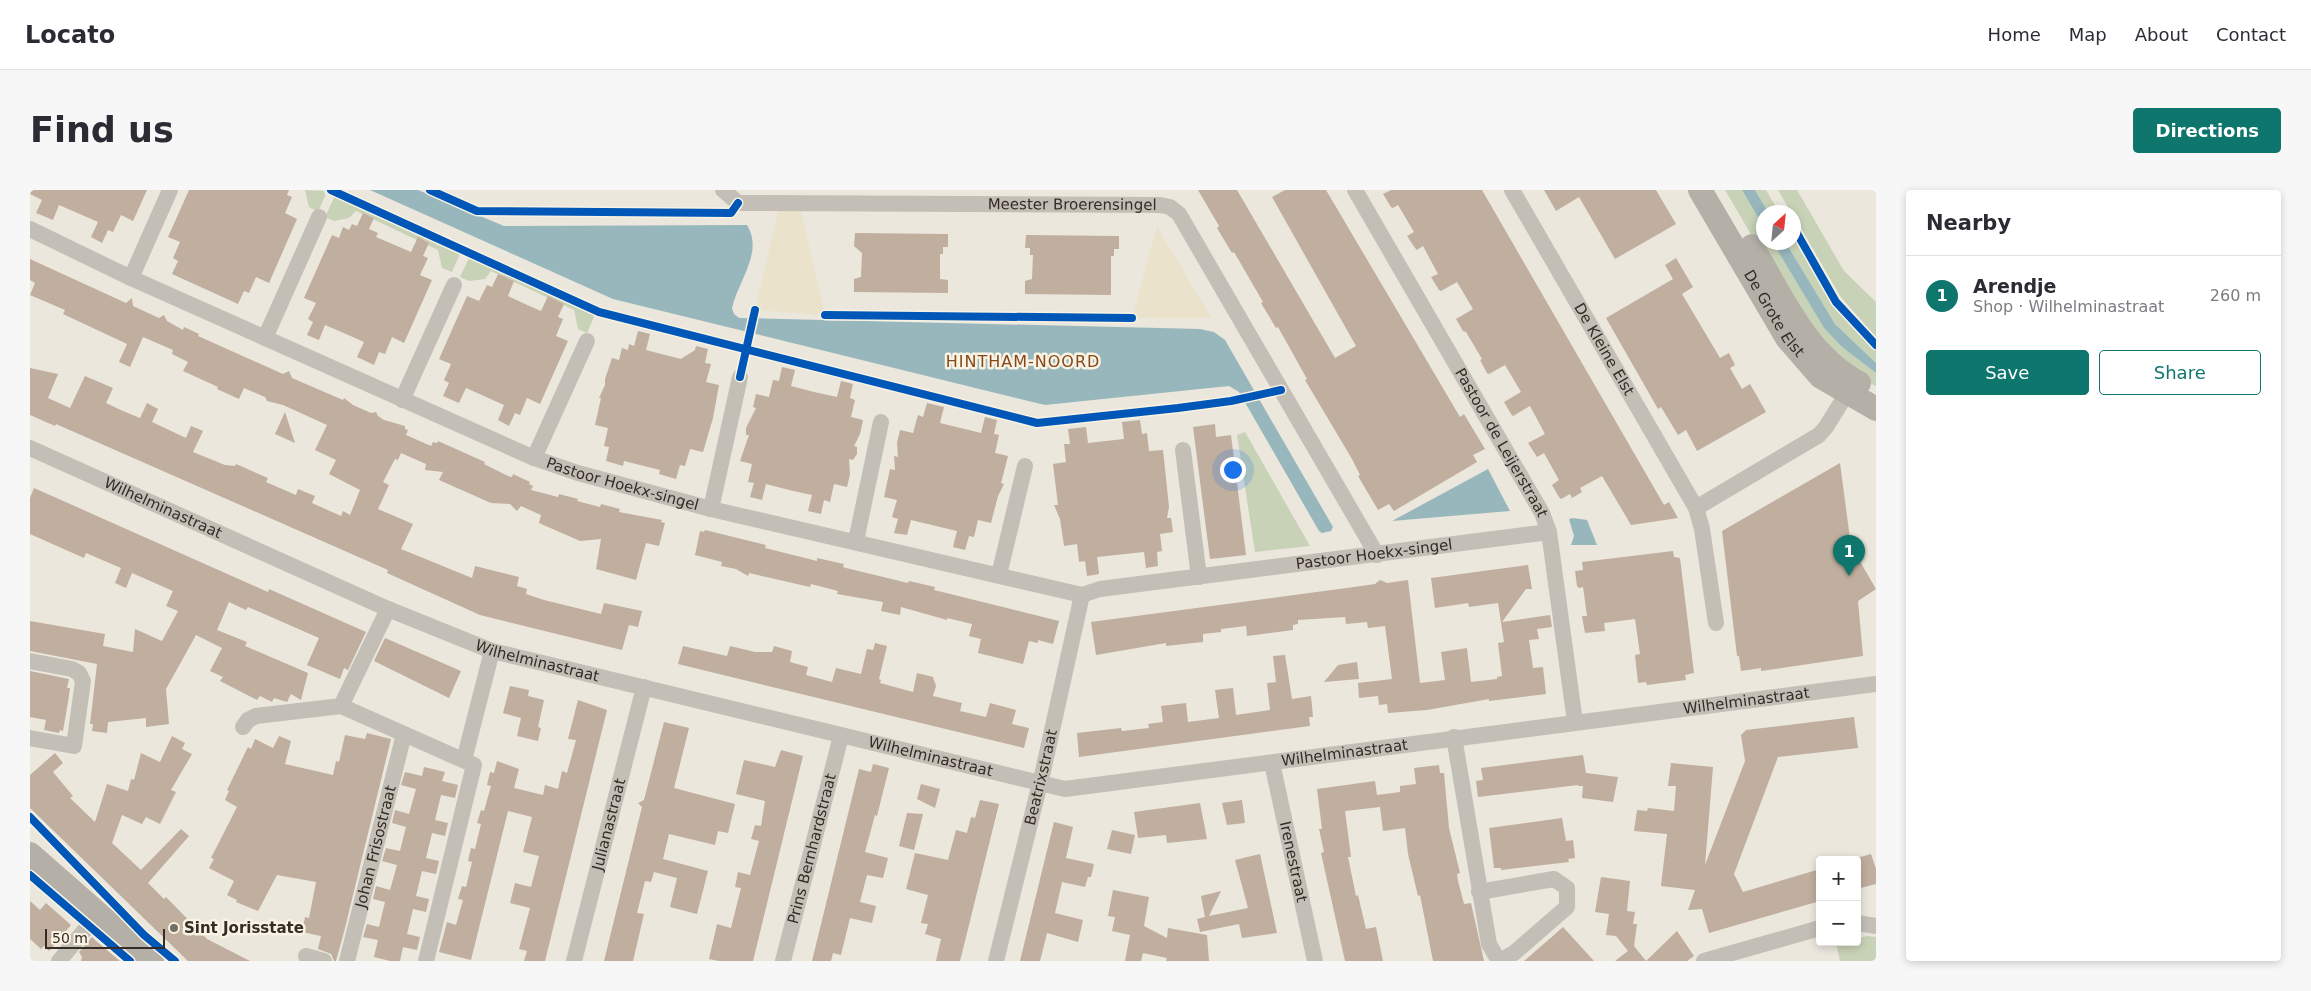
<!DOCTYPE html>
<html lang="en">
<head>
<meta charset="utf-8">
<style>
  :root { --surface:#fff; --page:#f7f7f7; --text:#2b2b33; --muted:#7c7c81; --line:#e1e1e2; --accent:#0f766e }
  body { margin:0; font-family:"DejaVu Sans",sans-serif; background:var(--page); color:var(--text) }
  .controls { position:absolute; right:15px; bottom:15px; display:grid; overflow:hidden; border-radius:5px; box-shadow:0 2px 8px #0003 }
  .controls button { width:45px; height:45px; display:grid; place-items:center; padding:0; border:0; border-bottom:1px solid var(--line); background:var(--surface); color:var(--text); font:25px sans-serif }
  .compass { position:absolute; left:1726px; top:15px; width:45px; height:45px; border-radius:50%; background:var(--surface); box-shadow:0 2px 8px #0003; rotate:27deg }
  .scale { position:absolute; left:15px; bottom:12px; width:120px; box-sizing:border-box; padding-left:5px; border:2px solid #342c25; border-top:0; font-size:14px; line-height:18px; white-space:nowrap; color:#342c25; -webkit-text-stroke:4px #f9f3e3; paint-order:stroke }
  .you { position:absolute; left:1202px; top:279px; width:18px; height:18px; margin:-12px; border:4px solid #fff; border-radius:50%; background:#1a73e8; box-shadow:0 0 0 8px #1a73e833 }
  .badge { display:grid; place-items:center; width:32px; height:32px; border-radius:50%; background:var(--accent); color:#fff; font-size:16px; font-weight:700 }
  .pin { position:absolute; translate:-50% -41px; filter:drop-shadow(0 1px 2px #0008) }
  .pin::after { content:''; position:absolute; top:26px; width:18px; height:15px; background:inherit; clip-path:polygon(0 0,100% 0,50% 100%) }
  .list { margin:0; padding:0; list-style:none }
  h2 { display:flex; justify-content:space-between; align-items:center; height:65px; margin:0; padding:0 20px; font-size:21px }
  h2 small { font-size:16px; font-weight:400; color:var(--muted) }
  .list li { display:grid; grid-template-columns:32px 1fr auto; gap:15px; align-items:center; box-sizing:border-box; height:80px; padding:0 20px; border-top:1px solid var(--line) }
  .list b { display:block; font-size:19px; white-space:nowrap }
  .list p { margin:0; font-size:16px; white-space:nowrap; color:var(--muted) }
  .list em { font-size:16px; font-style:normal; color:var(--muted) }
  .actions { display:flex; gap:10px; padding:15px 20px }
  .actions a { flex:1; padding:11px 0; border:1px solid var(--accent); border-radius:5px; text-align:center; font-size:18px; color:var(--accent) }
  .actions .main { background:var(--accent); color:#fff }
  .map { position:relative; flex:none; width:1846px; height:771px; overflow:hidden; border-radius:5px }
  header { display:flex; align-items:center; gap:30px; box-sizing:border-box; height:70px; padding:0 25px; background:var(--surface); border-bottom:1px solid var(--line) }
  header strong { font-size:24px }
  nav { display:flex; gap:28px; margin-inline-start:auto; font-size:18px }
  .intro { display:flex; align-items:center; justify-content:space-between; box-sizing:border-box; height:120px; padding:0 30px }
  h1 { margin:0; font-size:35px }
  .button { padding:12px 22px; border-radius:5px; background:var(--accent); color:#fff; font-size:18px; font-weight:700 }
  main { display:flex; gap:30px; padding:0 30px }
  aside { flex:1; background:var(--surface); border-radius:5px; box-shadow:0 2px 8px #0003 }
  .map>svg:first-child { display:block }
  .green { fill:#c8d2b6 }
  .plaza { fill:#eae2cb }
  .water { fill:#98b7bd }
  .building { fill:#c0ae9e }
  .lines { fill:none; stroke-linecap:round; stroke-linejoin:round }
  .street { stroke:#c4bfb6; stroke-width:16 }
  .secondary { stroke:#b4afa7; stroke-width:24 }
  .cycleway-casing { stroke:#f9f3e3; stroke-width:11 }
  .cycleway { stroke:#0057b8; stroke-width:8 }
  .poi-dot { fill:#746d65; stroke:#f9f3e3; stroke-width:2 }
  .labels { text-anchor:middle; dominant-baseline:central; stroke-width:5; stroke-linejoin:round; paint-order:stroke }
  .street-label { font-size:15px; fill:#342c25; stroke:#f9f3e3 }
  .poi-label { font-size:15px; font-weight:bold; fill:#342c25; stroke:#f9f3e3; text-anchor:start }
  .neighbourhood-label { font-size:16px; letter-spacing:1px; fill:#85471c; stroke:#f9f3e3 }
</style>
</head>
<body>
<header>
<strong>Locato</strong>
<nav><a>Home</a><a>Map</a><a>About</a><a>Contact</a></nav>
</header>
<div class="intro"><h1>Find us</h1><a class="button">Directions</a></div>
<main>
<div class="map">
<svg width="1846" height="771" viewBox="0 0 1846 771">
  <rect width="100%" height="100%" fill="#ebe7dd"/>
  <g class="green">
    <path d="M275 0 294 1 295 6 288 22 279 17Z"/>
    <path d="M1695 0H1712L1733 36 1734 52 1743 53 1794 138 1812 157 1846 183V196L1826 187 1774 135Z"/>
    <path d="M1725 0H1736L1749 22H1738Z"/>
    <path d="M1748 0H1767L1814 81 1846 112V147L1810 106 1764 26V22H1761Z"/>
    <path d="M308 7 428 61 429 66 422 82 412 78 408 60 326 21 319 28 304 31 295 27 304 8Z"/>
    <path d="M1764 47 1802 112 1846 160V173L1805 134 1756 53 1764 52Z"/>
    <path d="M443 67 563 122 564 127 557 143 548 139 544 120 461 81 455 89 439 91 430 87 439 68Z"/>
    <path d="M1215 242 1280 356 1225 362 1207 245Z"/>
    <path d="M1838 746 1846 747V771H1810L1806 753 1827 752V748Z"/>
  </g>
  <g class="plaza">
    <path d="M750 13H769L795 125 725 120Z"/>
    <path d="M1127 36 1181 128H1102Z"/>
  </g>
  <g class="water">
    <path d="M340 0H388L474 36 717 35C734 62 708 91 702 118L704 124 709 128 1170 139 1184 142 1195 150 1303 337 1301 341 1292 343 1289 341 1209 202 1199 196 1015 215 583 109Z"/>
    <path d="M1712 0H1725L1738 22H1734L1733 36Z"/>
    <path d="M1743 53H1756L1805 134 1846 173V183L1812 157 1794 138Z"/>
    <path d="M1458 279 1480 321 1362 331Z"/>
    <path d="M1543 328 1557 330 1567 355H1541L1544 346 1539 329Z"/>
  </g>
  <g class="building">
    <path d="M0 0H117L103 31 91 25 83 42 78 40 72 53 61 47 68 32 29 15 23 30 6 23 12 10 0 4Z"/>
    <path d="M159 0H259L257 5 262 7 255 23 267 29 239 93 226 87 219 103 214 101 208 114 142 84 148 71 143 68 150 52 138 47Z"/>
    <path d="M1168 0H1207L1305 168 1326 156 1242 7 1255 0H1296L1430 227 1434 224 1455 259 1443 265 1447 272 1364 321 1359 314 1348 320 1328 286 1330 285 1322 269 1275 190 1277 189 1248 137 1246 138 1231 113 1233 112 1204 62 1202 63 1187 38 1189 36Z"/>
    <path d="M1361 0H1452L1634 315 1639 312 1648 328 1601 335 1572 286 1550 298 1552 302 1542 308 1540 304 1531 309 1529 307 1522 295 1529 290 1514 263 1507 267 1498 253 1515 244 1500 216 1483 226 1481 224 1474 212 1491 202 1475 175 1459 184 1457 183 1450 170 1452 169 1436 142 1433 141 1426 129 1443 119 1427 92 1411 101 1409 100 1401 87 1408 84 1393 56 1387 60 1385 58 1377 46 1384 42 1368 15 1363 18 1361 17 1353 4Z"/>
    <path d="M1514 0H1626L1646 34 1585 69 1549 7 1526 21Z"/>
    <path d="M333 23 344 28 339 39 348 43 346 47 381 62 388 47 399 53 393 66 398 68 390 85 402 90 374 153 362 147 355 164 349 162 344 175 327 167 334 152 316 144 295 135 289 150 277 145 283 132 278 129 286 113 274 108 302 45 309 48 313 37 319 40 322 34 327 36Z"/>
    <path d="M825 43 918 44V57H913V64H910V89L918 90V103L824 102V89L831 87 832 63 824 56Z"/>
    <path d="M996 45 1089 46V59H1084V66H1081V105L995 104V91L1002 89 1003 65H1000V58H995Z"/>
    <path d="M1646 68 1663 97 1652 104 1690 168 1699 163 1705 175 1700 178 1712 199 1720 194 1736 222 1667 261 1656 240 1648 245 1631 217 1628 219 1576 128 1643 89 1635 75Z"/>
    <path d="M0 69 96 113 102 108 103 116 129 128 134 125 137 131 153 140 154 137 169 144 168 146 253 184 259 181 262 188 313 210 314 208 323 215 341 223 346 222 348 226 354 230 375 236V239L378 240 376 245 401 256 403 252 407 253 408 251 455 272 454 274 478 286 482 287 483 284 500 292 499 294 503 296 501 300 528 307 529 304 548 309 547 311 570 317 571 314 590 319 589 322 632 330 631 332 635 333 629 356 616 353 606 390 566 379 571 349 550 351 509 333 511 325 491 316 487 321 480 314 461 313 409 290 413 282 395 280 396 274 371 263 368 270 365 269 353 292 359 295 348 319 383 334 371 359 442 388 445 376 489 387 487 396 497 399 496 404 514 410 571 424 574 413 612 421 608 437 599 435 592 460 450 425 357 383 358 380 26 234 25 236 0 225V178L28 184 18 208 40 218 55 186 83 198 76 213 93 221 110 228 117 213 128 219 122 232 156 248 161 236 173 241 163 262 195 275 205 276 206 274 238 288 236 292 266 305 268 299 275 302 285 306 282 313 311 326 313 321 320 325 330 300 299 284 306 270 285 260 297 235 253 215 237 211 235 207 214 198 209 209 187 199 188 197 153 181 158 172 142 164 143 160 113 147 100 177 89 172 97 154 33 124 35 120 0 105 5 93 0 90Z"/>
    <path d="M468 84 484 91 478 106 495 114 511 121 518 106 534 114 528 127 533 129 526 146 538 151 510 214 497 208 490 225 485 223 479 236 468 230 474 215 436 198 429 213 413 206 419 193 414 190 421 174 409 169 437 106 449 111 457 95 462 97Z"/>
    <path d="M608 141 620 144 616 160 639 166 651 169 665 160 666 156 678 159 675 173 681 174 676 192 689 195 683 228 673 262 660 259 655 276 650 275 646 289 629 284 630 280 594 271 593 276 576 271 579 257 574 256 578 238 565 235 571 208H569L575 195V189L582 168 589 170 592 158 598 160 599 154 604 156Z"/>
    <path d="M752 177 765 180 761 196 784 202 807 207 811 191 823 194 820 208 825 210 821 227 833 230 830 244 824 256 827 257V264L823 270 819 269 820 284 817 297 804 294 800 312 794 310 791 324 778 321 782 305 759 300 736 294 732 310 720 307 724 293 718 292 722 274 710 271 719 245H716V238L726 218 723 217 726 204 739 207 743 190 749 191Z"/>
    <path d="M897 213 914 217 910 233 951 243 955 227 967 230 964 244 969 245 965 263 978 266 971 293 974 294 968 306 961 333 948 330 944 347 939 346 935 360 923 357 927 341 881 330 877 345 864 343 868 329 862 327 867 310 854 307 860 279 865 280 864 266 868 267 867 253 870 240 883 243 888 225 893 227Z"/>
    <path d="M255 222 265 253 245 244Z"/>
    <path d="M1110 230 1112 244 1117 243 1119 261 1133 260 1139 317 1137 328H1141L1143 342 1130 344 1132 361 1127 362 1128 376 1116 378 1114 362 1067 367 1069 384 1057 386 1055 371 1049 372 1047 354 1034 356 1030 329 1024 315H1028L1023 274 1036 272 1034 254H1040L1038 239 1056 237 1058 253 1094 249 1092 232Z"/>
    <path d="M1185 234 1186 247 1201 245 1216 365 1180 369 1163 237Z"/>
    <path d="M1810 273 1821 356 1846 399 1828 411 1833 466 1731 481V478L1711 481 1709 466H1707L1692 341Z"/>
    <path d="M4 298 238 402 239 399 336 442 318 480 314 478 310 489 277 475 289 448 218 417 216 420 199 412 187 440 217 452 215 456 278 483 271 510 261 504 257 512 244 508 242 512 230 506 227 510 190 491 193 487 180 481 192 458 166 445 136 499 139 534 116 537V528L78 532 77 543 62 541 63 534H60L67 474 0 461V431L75 444 73 456 103 462 105 439 132 451 148 421 136 416 143 401 102 383 96 398 85 393 91 378 56 363 54 368 0 344V308Z"/>
    <path d="M675 340 736 355 735 358 787 371V368L814 374 813 377 816 378 878 393 879 391 905 397 904 400 1029 431 1023 454 1008 450V453L999 451 993 474 948 463 951 449 939 446 942 434 917 428V430L871 417 870 425 851 421 853 412 807 404 808 401 781 394 780 397 719 383 718 386 706 379 691 376 692 372 665 365 670 341 674 342Z"/>
    <path d="M1643 361 1644 367 1650 368 1664 483 1655 485 1656 490 1617 495 1616 492 1608 493 1605 465 1610 464 1605 429 1574 433 1575 441 1555 443 1552 426H1557L1553 397 1549 398 1547 396 1545 381 1553 380 1552 372Z"/>
    <path d="M1498 375 1502 399H1496L1472 432 1520 425 1522 437 1507 439 1509 449 1499 450 1503 478 1513 477 1516 504 1459 511V509L1397 520 1358 523 1357 514 1349 515 1348 506 1329 508 1328 493 1362 489 1355 436 1338 438 1337 432 1316 434 1315 427 1268 430V434L1263 435V440L1217 446 1216 436 1191 439V442L1173 444V452L1136 456V453L1066 465 1061 432 1324 397 1345 394 1350 390 1357 393 1378 390 1390 493 1415 490 1411 462 1437 458 1441 492 1467 489V487L1472 486 1468 453 1474 452 1468 413 1439 417 1438 413 1405 418 1401 388Z"/>
    <path d="M355 448 431 481 419 508 344 471Z"/>
    <path d="M845 453 857 456 849 489 851 490 850 493 883 502 887 483 903 487 906 496 903 506 932 513 930 521 956 527 960 513 986 520 982 534 999 538 994 558 648 474 653 456 697 466 700 456 725 462H742L744 456 762 461 760 472 778 477 776 485 802 492 806 478 831 484 837 459 843 460Z"/>
    <path d="M1255 465 1262 509 1281 506 1283 527H1279L1280 536 1049 567 1047 543 1091 538 1092 541 1119 538 1118 534 1133 532 1131 516 1156 513 1158 532 1189 528 1185 500 1203 498 1206 525 1240 520 1237 493 1246 492 1243 466Z"/>
    <path d="M1327 472 1329 489 1294 492 1308 475Z"/>
    <path d="M0 481 39 489 37 498H40L38 512 33 541 30 540 29 543 14 540 16 530 0 527Z"/>
    <path d="M480 496 499 500 498 506 514 510 508 537 511 538 508 551 487 546 491 528 473 523Z"/>
    <path d="M548 510 577 520 515 771H494L497 761 489 759 500 718 480 713 485 693 501 697 509 666 493 662 502 627 478 621 441 770 409 762 417 732 426 735 433 710 428 709 432 696 436 697 442 672 438 671 441 658 445 659 451 634 447 633 451 620 454 621 461 596 457 595 460 582 464 583 467 571 489 579 484 598 513 605 515 595 528 599 532 581 537 583 546 550 538 549Z"/>
    <path d="M1824 527 1828 558 1748 567 1704 684 1713 702 1790 679V711L1679 743 1672 719 1658 720 1665 700 1631 696 1637 644 1604 641 1607 620 1617 621 1618 618 1644 621 1646 596H1638L1641 573 1683 577 1675 675 1715 571 1711 545 1716 540Z"/>
    <path d="M634 532 659 538 644 598 705 614 698 643 688 641 685 655 639 644 633 669 678 681 667 724 640 717 647 688 624 682 621 692 615 691 607 723 614 724 603 771H574L612 617 608 613 614 610Z"/>
    <path d="M337 543 361 549 314 742 306 771H304L301 764 288 759 291 746 272 742 275 727 279 728 286 692 247 685 228 721 206 712 207 710 197 705 204 691 179 678 184 669 181 668 207 617 195 610 199 601 197 600 218 557 221 559 225 549 243 558 249 546 261 551 255 574 303 585 306 571 309 572 315 545 335 549Z"/>
    <path d="M142 546 155 553 152 559 162 564 141 600 146 602 130 634 116 627 112 634 92 625 82 653 111 680 151 639 159 646 118 693 134 709 136 707 177 749 220 771H158L0 618V585L25 563 33 573 23 582 43 606 40 608 65 632 77 594 98 601 101 589 104 590 111 563 130 572Z"/>
    <path d="M751 560 773 566 723 771H689L679 769 687 734 701 738 711 698 705 697 708 682 720 685 729 651 721 649 725 635 731 636 735 611 706 604 714 570 745 577Z"/>
    <path d="M1553 565 1556 583 1588 587 1583 612 1552 608 1553 596H1548V595L1448 607 1446 591 1453 590 1451 578Z"/>
    <path d="M843 574 859 578 847 626 845 625 835 662 858 668 853 688 837 685 830 712 846 716 842 733 820 728 811 765 803 763 801 771H782L829 579 841 582Z"/>
    <path d="M1409 575 1410 583H1414L1419 638 1430 683 1427 684 1428 691 1434 714 1441 713 1454 771H1403L1390 705 1388 706 1378 664 1375 638 1353 641 1350 617 1315 621 1321 667H1318L1326 706 1328 705 1336 739 1346 737 1353 771H1315L1291 663 1294 662 1289 639H1292L1287 599 1345 591 1347 605 1370 602V596L1386 594 1384 578Z"/>
    <path d="M394 577 415 582 412 591 428 595 425 608 411 605 405 630 418 633 415 646 402 643 396 668 409 671 406 684 392 681 386 706 399 709 396 722 383 719 377 744 390 747 387 760 373 757 370 771H360L344 767 348 750 333 747 337 734 349 737 355 712 343 709 346 696 360 700 367 675 352 671 356 658 370 661 376 637 362 633 365 620 379 624 386 599 371 595 375 582 392 586Z"/>
    <path d="M891 594 910 599 905 618 887 609Z"/>
    <path d="M950 610 969 614 930 771H906L911 749 895 744 898 734 891 733 898 705 876 699 885 663 918 670 926 640 937 643 941 627 945 628Z"/>
    <path d="M1212 610 1215 633 1197 635 1192 613Z"/>
    <path d="M1170 613 1177 649 1137 653 1136 645 1108 648 1104 622Z"/>
    <path d="M877 623 893 624 884 660 869 656Z"/>
    <path d="M1532 628 1536 651 1543 650 1545 668 1538 669 1539 672 1471 680V678H1464L1459 638Z"/>
    <path d="M1024 632 1043 637 1036 668 1064 674 1061 687H1058L1055 697 1032 692 1025 723 1053 730 1048 752 1017 743 1010 771H990Z"/>
    <path d="M1082 640 1105 645 1101 664 1077 659Z"/>
    <path d="M1230 664 1247 743 1212 748 1209 734 1170 742 1167 729 1175 727 1171 706 1191 701 1179 726 1218 718 1205 670Z"/>
    <path d="M1841 664 1846 679V694L1827 699V668Z"/>
    <path d="M1571 687 1600 691 1597 721 1605 722 1603 734H1607L1604 756 1616 771 1647 741 1664 766 1657 771H1585L1598 761 1586 746 1576 745 1579 724 1565 722Z"/>
    <path d="M1083 700 1119 707 1114 736 1137 748 1138 738 1177 745 1179 771H1136L1137 768 1113 763 1111 771H1095L1100 745 1082 741 1085 727 1078 726Z"/>
    <path d="M0 711 10 720 16 713 41 735 19 761 14 756 11 759 0 749Z"/>
    <path d="M1533 737 1564 771H1494L1524 745Z"/>
    <path d="M62 747 66 751 90 771H51L52 767 49 762Z"/>
  </g>
  <g class="lines">
    <g class="street">
      <path id="s1" d="M693 0 708 13 1130 15 1140 17 1149 24 1347 365"/>
      <path id="s2" d="M1325 0 1512 323 1519 342 1545 532"/>
      <path id="s3" d="M1482 0 1666 318 1672 339 1686 433"/>
      <path id="s4" d="M0 39 101 88 504 268 548 283 681 319 1052 405 1070 399 1519 342"/>
      <path d="M101 88 140 0"/>
      <path d="M235 148 289 27"/>
      <path d="M372 210 424 95"/>
      <path id="s5" d="M0 258 358 419 462 461 1035 599 1846 494"/>
      <path d="M1153 260 1169 387"/>
      <path d="M504 268 557 151"/>
      <path d="M1666 318 1789 245 1796 237 1822 195"/>
      <path d="M681 319 710 187"/>
      <path d="M826 351 851 232"/>
      <path d="M969 385 995 276"/>
      <path d="M0 471 42 479 49 483 53 491 44 556 0 548"/>
      <path d="M311 516 444 575 396 771"/>
      <path d="M213 537 218 530 226 526 311 516 358 419"/>
      <path d="M1424 547 1459 754 1469 771"/>
      <path d="M434 570 462 461"/>
      <path id="s6" d="M1242 573 1285 771"/>
      <path d="M1449 702 1524 689 1537 698V717L1484 763 1470 771"/>
      <path d="M1827 733 1846 736"/>
      <path d="M276 766 294 771"/>
      <path d="M29 771 68 724"/>
      <path id="s7" d="M317 771 374 544"/>
      <path id="s8" d="M544 771 614 497"/>
      <path id="s9" d="M753 771 811 546"/>
      <path id="s10" d="M966 771 1013 581 1052 405"/>
      <path d="M1674 771 1790 738"/>
    </g>
    <g class="secondary">
      <path id="s11" d="M1670 0 1757 148 1791 187 1846 219"/>
      <path d="M1722 56C1751 105 1776 165 1829 193"/>
      <path d="M0 664 122 771"/>
    </g>
    <defs>
      <g id="cycleway">
        <path d="M301 0 569 122 1007 233 1148 218 1201 211 1251 200"/>
        <path d="M400 0 447 21 701 23 708 13"/>
        <path d="M1764 38 1806 112 1846 155"/>
        <path d="M795 125 1102 128"/>
        <path d="M710 187 725 120"/>
        <path d="M0 627 114 745 145 771"/>
        <path d="M0 685 100 771"/>
      </g>
    </defs>
    <use href="#cycleway" class="cycleway-casing"/>
    <use href="#cycleway" class="cycleway"/>
  </g>
  <circle class="poi-dot" cx="144" cy="738" r="5"/>
  <g class="labels">
    <g class="street-label">
      <text stroke="none"><textPath href="#s1" startOffset="354">Meester Broerensingel</textPath></text>
      <text stroke="none"><textPath href="#s11" startOffset="144">De Grote Elst</textPath></text>
      <text stroke="none"><textPath href="#s3" startOffset="184">De Kleine Elst</textPath></text>
      <text stroke="none"><textPath href="#s2" startOffset="292">Pastoor de Leijerstraat</textPath></text>
      <text stroke="none"><textPath href="#s4" startOffset="646">Pastoor Hoekx-singel</textPath></text>
      <text stroke="none"><textPath href="#s5" startOffset="146">Wilhelminastraat</textPath></text>
      <text stroke="none"><textPath href="#s4" startOffset="1414">Pastoor Hoekx-singel</textPath></text>
      <text stroke="none"><textPath href="#s5" startOffset="551">Wilhelminastraat</textPath></text>
      <text stroke="none"><textPath href="#s5" startOffset="1781">Wilhelminastraat</textPath></text>
      <text stroke="none"><textPath href="#s5" startOffset="1376">Wilhelminastraat</textPath></text>
      <text stroke="none"><textPath href="#s5" startOffset="956">Wilhelminastraat</textPath></text>
      <text stroke="none"><textPath href="#s10" startOffset="189">Beatrixstraat</textPath></text>
      <text stroke="none"><textPath href="#s8" startOffset="141">Julianastraat</textPath></text>
      <text stroke="none"><textPath href="#s7" startOffset="118">Johan Frisostraat</textPath></text>
      <text stroke="none"><textPath href="#s9" startOffset="116">Prins Bernhardstraat</textPath></text>
      <text stroke="none"><textPath href="#s6" startOffset="101">Irenestraat</textPath></text>
    </g>
    <g class="poi-label">
      <text x="154" y="738">Sint Jorisstate</text>
    </g>
    <g class="neighbourhood-label">
      <text x="993" y="171">HINTHAM-NOORD</text>
    </g>
  </g>
</svg>
<div class="controls">
<button>+</button>
<button>−</button>
</div>
<svg class="compass" viewBox="-18 -18 36 36"><path d="M0-13l5 13h-10z" fill="#e53935"/><path d="M0 13l5-13h-10z" fill="#7c7c81"/></svg>
<div class="scale">50 m</div>
<div class="you"></div>
<div class="pin badge" style="left:1819px;top:386px">1</div>
</div>
<aside>
<h2>Nearby<small></small></h2>
<ul class="list">
<li><span class="badge">1</span><div><b>Arendje</b><p>Shop · Wilhelminastraat</p></div><em>260 m</em></li>
</ul>
<div class="actions"><a class="main">Save</a><a>Share</a></div>
</aside>
</main>
</body>
</html>
